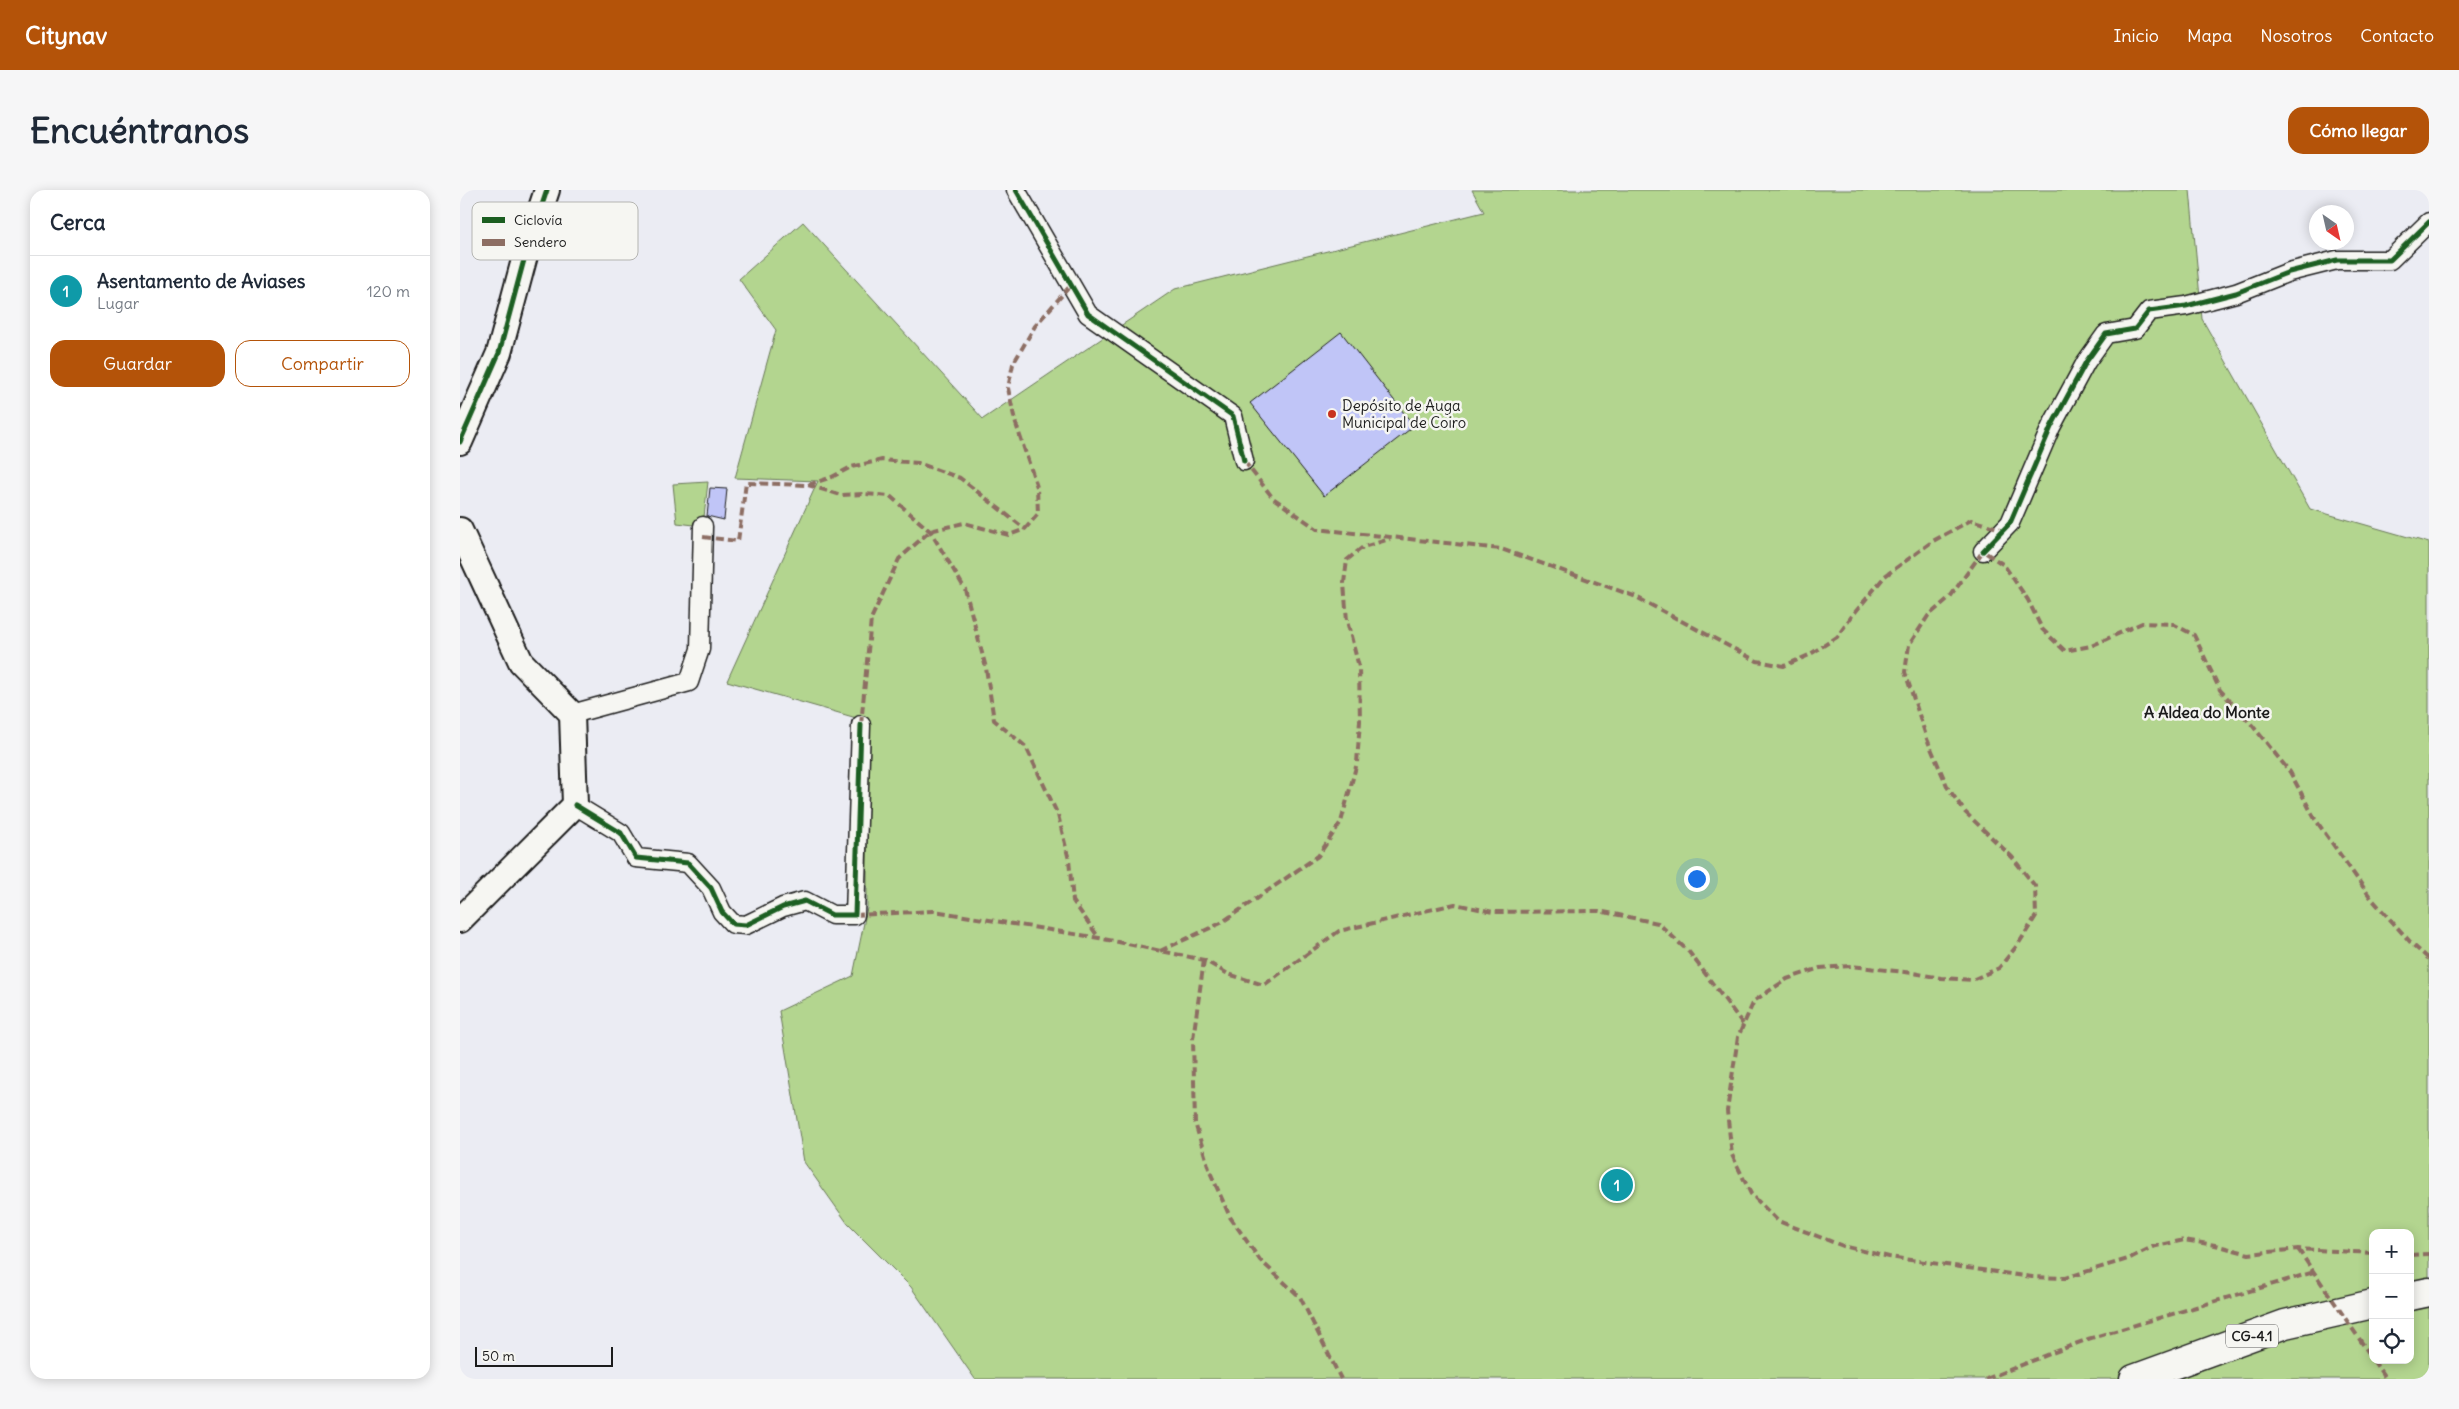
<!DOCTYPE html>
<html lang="es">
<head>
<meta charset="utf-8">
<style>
  :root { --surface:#fff; --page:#f6f6f7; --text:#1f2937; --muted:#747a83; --line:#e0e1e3; --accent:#b45309 }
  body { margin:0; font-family:Delius,sans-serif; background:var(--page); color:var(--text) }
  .controls { position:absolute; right:15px; bottom:15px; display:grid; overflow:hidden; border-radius:10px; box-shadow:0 2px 12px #0003 }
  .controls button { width:45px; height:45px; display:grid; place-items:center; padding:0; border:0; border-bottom:1px solid var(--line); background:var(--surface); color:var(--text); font:25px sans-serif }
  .compass { position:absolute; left:1849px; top:15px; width:45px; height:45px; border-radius:50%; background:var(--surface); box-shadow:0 2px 12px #0003; rotate:146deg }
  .scale { position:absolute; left:15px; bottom:12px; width:138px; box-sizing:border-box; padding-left:5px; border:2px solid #1c1c1c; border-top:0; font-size:14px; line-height:18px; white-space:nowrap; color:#1c1c1c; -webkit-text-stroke:4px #f6f6f2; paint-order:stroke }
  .you { position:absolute; left:1236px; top:688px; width:18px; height:18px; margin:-12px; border:4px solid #fff; border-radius:50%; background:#1a73e8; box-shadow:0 0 0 8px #1a73e833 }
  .badge { display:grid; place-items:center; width:32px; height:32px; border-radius:50%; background:var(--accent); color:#fff; font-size:16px; font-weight:700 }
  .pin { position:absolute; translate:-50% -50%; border:2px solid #fff; box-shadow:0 1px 5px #0006 }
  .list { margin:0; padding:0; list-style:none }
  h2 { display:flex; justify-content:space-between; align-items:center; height:65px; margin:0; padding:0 20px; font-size:21px }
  h2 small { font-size:16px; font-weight:400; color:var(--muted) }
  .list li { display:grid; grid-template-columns:32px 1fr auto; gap:15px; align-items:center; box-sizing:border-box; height:70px; padding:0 20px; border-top:1px solid var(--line) }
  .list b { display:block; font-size:19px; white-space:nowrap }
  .list p { margin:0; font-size:16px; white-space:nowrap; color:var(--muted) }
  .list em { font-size:16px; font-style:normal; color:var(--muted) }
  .actions { display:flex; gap:10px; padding:15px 20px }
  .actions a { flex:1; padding:11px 0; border:1px solid var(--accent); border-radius:15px; text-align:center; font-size:18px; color:var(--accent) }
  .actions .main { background:var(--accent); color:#fff }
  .icon { flex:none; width:28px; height:28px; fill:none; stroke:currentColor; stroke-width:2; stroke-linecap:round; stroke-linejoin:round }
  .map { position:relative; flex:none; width:1969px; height:1189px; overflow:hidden; border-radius:15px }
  header { display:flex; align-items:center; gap:30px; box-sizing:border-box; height:70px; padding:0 25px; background:var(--accent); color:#fff }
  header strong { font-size:24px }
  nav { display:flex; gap:28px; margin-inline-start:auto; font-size:18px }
  .intro { display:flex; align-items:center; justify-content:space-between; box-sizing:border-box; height:120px; padding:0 30px }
  h1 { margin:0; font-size:35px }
  .button { padding:12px 22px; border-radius:15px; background:var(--accent); color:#fff; font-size:18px; font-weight:700 }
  main { display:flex; gap:30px; padding:0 30px }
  aside { flex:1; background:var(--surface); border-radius:15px; box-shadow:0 2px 12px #0003 }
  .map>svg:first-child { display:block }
  .green { fill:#b3d58f; stroke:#687856; fill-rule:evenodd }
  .building { fill:#c0c5f7; stroke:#1c1c1c }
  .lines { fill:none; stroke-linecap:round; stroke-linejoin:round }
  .street-casing { stroke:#1c1c1c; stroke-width:21 }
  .secondary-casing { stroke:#1c1c1c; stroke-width:28 }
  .highway-casing { stroke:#1c1c1c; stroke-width:31 }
  .street { stroke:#f6f6f2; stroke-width:18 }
  .secondary { stroke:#f6f6f2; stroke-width:24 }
  .highway { stroke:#f6f6f2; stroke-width:28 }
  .quiet { stroke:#8d6e63; stroke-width:4; stroke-dasharray:8 4; stroke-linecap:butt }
  .cycleway-casing { stroke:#f6f6f2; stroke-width:8 }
  .cycleway { stroke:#1b5e20; stroke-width:5 }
  .poi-dot { fill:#c8321e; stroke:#f6f6f2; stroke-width:2 }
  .labels { text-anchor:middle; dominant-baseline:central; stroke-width:5; stroke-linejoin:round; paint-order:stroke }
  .shield { fill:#f6f6f2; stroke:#5d5d5c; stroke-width:1 }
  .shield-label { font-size:14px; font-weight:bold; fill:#1c1c1c }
  .poi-label { font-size:15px; fill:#1c1c1c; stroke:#f6f6f2; text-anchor:start }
  .neighbourhood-label { font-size:16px; font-weight:bold; fill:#1c1c1c; stroke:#f6f6f2 }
  .key { fill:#f6f6f2; stroke:#b5b5b2; stroke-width:1 }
  .key-label { font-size:14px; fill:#1c1c1c }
</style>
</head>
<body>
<header>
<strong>Citynav</strong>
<nav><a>Inicio</a><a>Mapa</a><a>Nosotros</a><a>Contacto</a></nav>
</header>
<div class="intro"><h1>Encuéntranos</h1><a class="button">Cómo llegar</a></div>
<main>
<aside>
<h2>Cerca<small></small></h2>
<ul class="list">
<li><span class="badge" style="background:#0f9aa8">1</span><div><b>Asentamento de Aviases</b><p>Lugar</p></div><em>120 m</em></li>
</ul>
<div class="actions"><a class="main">Guardar</a><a>Compartir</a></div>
</aside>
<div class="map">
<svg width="1969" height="1189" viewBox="0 0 1969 1189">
  <rect width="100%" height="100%" fill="#ebecf3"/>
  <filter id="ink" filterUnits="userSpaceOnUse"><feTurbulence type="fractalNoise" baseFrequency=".02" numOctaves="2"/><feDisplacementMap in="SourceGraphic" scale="10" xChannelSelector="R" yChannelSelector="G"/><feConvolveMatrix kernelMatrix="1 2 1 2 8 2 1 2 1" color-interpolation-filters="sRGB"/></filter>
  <g filter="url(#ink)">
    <g class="green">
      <path d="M1012 0H1730L1742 129 1850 319 1969 353V1189H515L451 1097 388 1034 344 972 319 821 393 786 407 718V531L267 491 358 291 275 288 316 140 279 89 343 32 523 229 715 99 1024 22ZM1913 1043H1950V1170H1913Z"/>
      <path d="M248 292 243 336 217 333 213 294Z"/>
    </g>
    <g class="building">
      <path d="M881 142 954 236 864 306 790 213Z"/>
      <path d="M250 298 267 299 264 330 247 326Z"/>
    </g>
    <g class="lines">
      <defs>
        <g id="street">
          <path d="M556 0 628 124 773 226 784 271"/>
          <path d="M1523 361 1550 333 1591 237 1626 172 1646 144 1675 139 1689 121 1726 116 1776 103 1829 82 1877 70H1930L1969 32"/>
          <path d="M112 524 229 492 240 459 243 336"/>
          <path d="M115 615 161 643 176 668 228 673 251 698 262 722 273 734 286 735 323 717 345 711 372 725H395L401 535"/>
        </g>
        <g id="secondary">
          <path d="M0 252 39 163 65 66 87 0"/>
          <path d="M0 340 61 472 112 524 115 615 0 730"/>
        </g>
        <g id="highway">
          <path d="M1950 1106 1969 1102"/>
          <path d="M1674 1189 1825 1134 1913 1114"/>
        </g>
      </defs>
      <use href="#street" class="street-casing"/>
      <use href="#secondary" class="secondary-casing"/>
      <use href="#highway" class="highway-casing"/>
      <use href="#street" class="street"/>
      <use href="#secondary" class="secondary"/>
      <use href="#highway" class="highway"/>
      <g class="quiet">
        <path d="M784 271 813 308 857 339 1041 359 1174 406 1297 471 1324 476 1349 465 1377 447 1392 426 1425 386 1473 351 1511 330 1544 340"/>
        <path d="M348 295 381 305 405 304 430 306 470 341 505 399 526 478 534 530 566 557 598 625 609 670 613 711 639 748"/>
        <path d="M243 347 278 351 286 293 348 295 372 287 391 277 422 270 458 273 500 288 565 339"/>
        <path d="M401 535 411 429 439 369 470 341 504 333 549 345 565 339 578 324 577 297 555 231 548 198 553 174 575 136 611 95"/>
        <path d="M395 725 474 721 639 748 744 770 768 784 804 795 879 741 995 714 1033 722 1139 721 1198 733 1229 762 1283 834"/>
        <path d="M700 761 761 733 858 666 881 632 897 573 900 531 899 477 887 431 884 393 887 370 903 357 930 349"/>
        <path d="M744 770 733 849 735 933 750 982 770 1027 800 1070 840 1107 881 1189"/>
        <path d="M1838 1059 1913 1169"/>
        <path d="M1913 1063 1838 1059 1789 1064 1755 1055 1724 1050 1692 1057 1668 1069 1605 1088 1572 1087 1429 1067 1383 1056 1318 1031 1291 1004 1272 965 1267 921 1278 847 1294 811 1327 789 1360 778 1391 776 1453 783 1481 788 1512 790 1539 778 1559 753 1576 726 1575 696 1552 667 1505 622 1488 598 1467 549 1445 482 1449 455 1468 426 1490 407 1523 361 1544 375 1568 410 1582 439 1605 461 1631 456 1682 433 1713 434 1734 445 1760 500 1792 535 1830 582 1855 629 1911 708 1952 754 1969 769"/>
        <path d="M1950 1065 1969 1064"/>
        <path d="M1913 1170 1926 1189"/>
        <path d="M1526 1189 1628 1149 1854 1082"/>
      </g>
      <defs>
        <g id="cycleway">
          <path d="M556 0 628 124 773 226 784 271"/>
          <path d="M0 252 39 163 65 66 87 0"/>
          <path d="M1523 361 1550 333 1591 237 1626 172 1646 144 1675 139 1689 121 1726 116 1776 103 1829 82 1877 70H1930L1969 32"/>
          <path d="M115 615 161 643 176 668 228 673 251 698 262 722 273 734 286 735 323 717 345 711 372 725H395L401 535"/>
        </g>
      </defs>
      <use href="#cycleway" class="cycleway-casing"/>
      <use href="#cycleway" class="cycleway"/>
    </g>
  </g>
  <circle class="poi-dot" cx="872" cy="224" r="5"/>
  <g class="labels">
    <rect class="shield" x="1766" y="1134.5" width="52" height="23" rx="4"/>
    <g class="shield-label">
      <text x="1792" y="1146">CG-4.1</text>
    </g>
    <g class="poi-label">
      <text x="882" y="215">Depósito de Auga<tspan x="882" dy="17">Municipal de Coiro</tspan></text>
    </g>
    <g class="neighbourhood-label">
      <text x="1747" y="522">A Aldea do Monte</text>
    </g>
  </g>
  <rect x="12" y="12" width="166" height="58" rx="8" class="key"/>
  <rect x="22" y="27" width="23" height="6" fill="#1b5e20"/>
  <rect x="22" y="49" width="23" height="7" fill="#8d6e63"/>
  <g class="key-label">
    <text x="54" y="35">Ciclovía</text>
    <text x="54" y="57">Sendero</text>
  </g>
</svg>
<div class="controls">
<button>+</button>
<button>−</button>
<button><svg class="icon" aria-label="locate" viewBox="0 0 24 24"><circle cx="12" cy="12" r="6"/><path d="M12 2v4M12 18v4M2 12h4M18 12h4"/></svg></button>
</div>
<svg class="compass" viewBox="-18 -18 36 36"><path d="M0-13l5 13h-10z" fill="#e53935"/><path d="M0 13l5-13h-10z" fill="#747a83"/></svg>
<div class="scale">50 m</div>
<div class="you"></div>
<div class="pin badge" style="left:1157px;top:995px;background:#0f9aa8">1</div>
</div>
</main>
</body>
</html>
